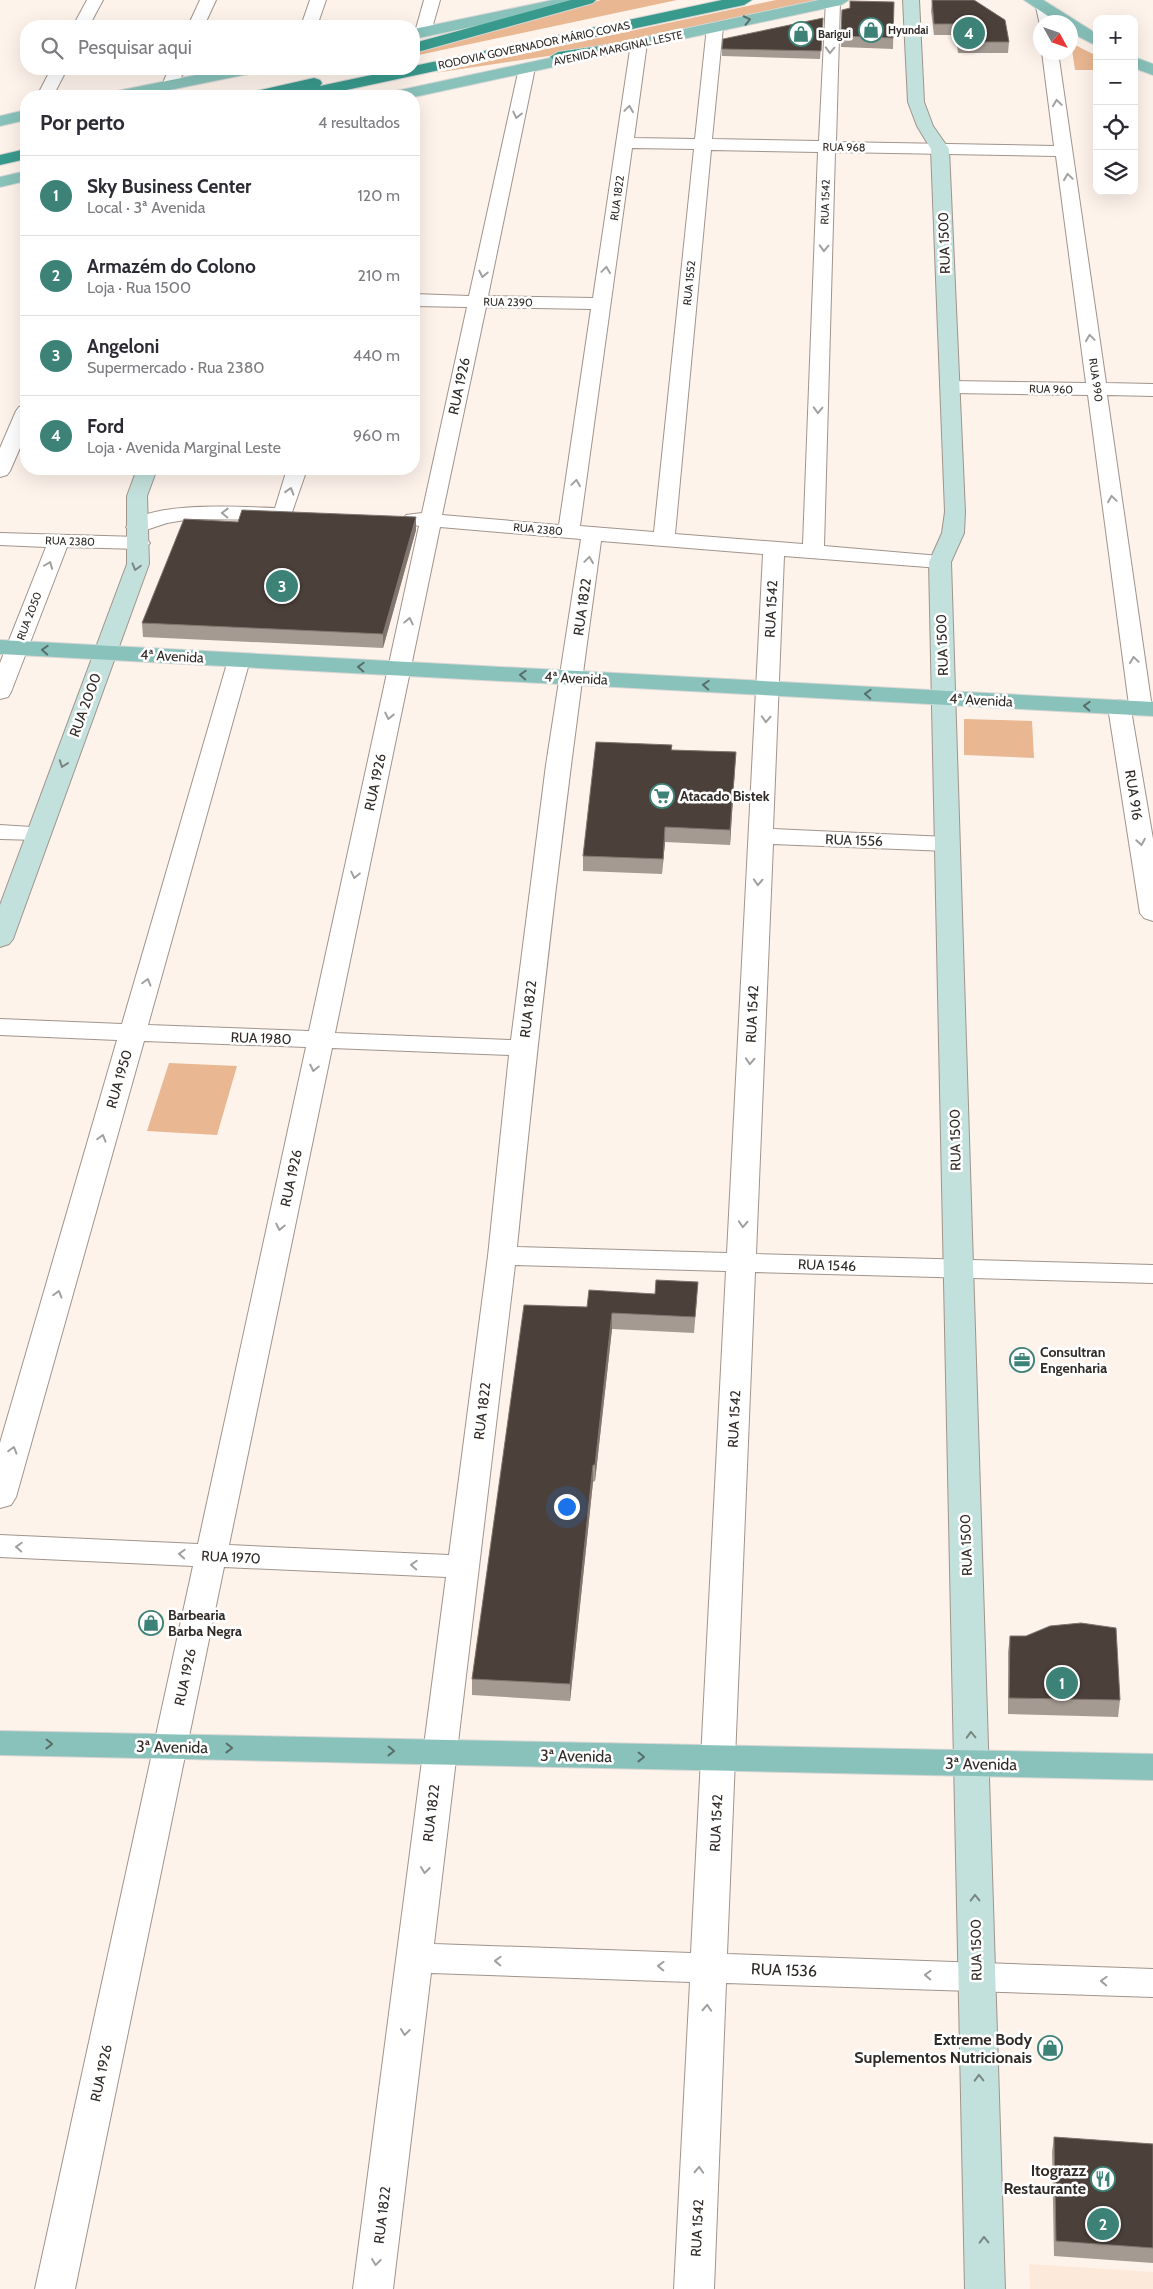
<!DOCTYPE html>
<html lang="pt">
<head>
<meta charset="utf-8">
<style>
  :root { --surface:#fff; --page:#f7f7f7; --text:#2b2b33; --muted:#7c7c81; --line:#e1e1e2; --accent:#3d8277 }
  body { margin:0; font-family:Cabin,sans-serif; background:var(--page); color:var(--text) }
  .controls { position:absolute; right:15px; top:15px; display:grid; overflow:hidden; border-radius:10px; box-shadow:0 5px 20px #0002 }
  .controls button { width:45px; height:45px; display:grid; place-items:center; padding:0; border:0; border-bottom:1px solid var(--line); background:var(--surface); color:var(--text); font:25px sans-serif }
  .compass { position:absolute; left:1033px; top:15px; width:45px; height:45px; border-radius:50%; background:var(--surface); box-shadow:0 5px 20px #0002; rotate:130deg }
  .you { position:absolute; left:566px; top:1506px; width:18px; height:18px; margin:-12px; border:4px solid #fff; border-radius:50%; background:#1a73e8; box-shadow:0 0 0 8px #1a73e833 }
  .badge { display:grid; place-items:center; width:32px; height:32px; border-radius:50%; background:var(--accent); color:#fff; font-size:16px; font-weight:700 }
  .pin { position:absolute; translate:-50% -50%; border:2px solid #fff; box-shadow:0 1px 5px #0006 }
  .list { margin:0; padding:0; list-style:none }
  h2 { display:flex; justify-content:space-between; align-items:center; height:65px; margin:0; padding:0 20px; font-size:21px }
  h2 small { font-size:16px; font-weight:400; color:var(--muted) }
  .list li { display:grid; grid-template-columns:32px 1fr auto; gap:15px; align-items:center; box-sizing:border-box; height:80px; padding:0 20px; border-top:1px solid var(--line) }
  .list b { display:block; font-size:19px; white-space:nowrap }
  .list p { margin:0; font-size:16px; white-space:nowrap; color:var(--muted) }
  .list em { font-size:16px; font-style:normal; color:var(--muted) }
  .icon { flex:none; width:28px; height:28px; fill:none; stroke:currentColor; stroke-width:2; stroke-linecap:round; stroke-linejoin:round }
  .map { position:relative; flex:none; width:1153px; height:2289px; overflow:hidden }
  .search { position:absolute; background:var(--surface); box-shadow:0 5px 20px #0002; left:20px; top:20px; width:400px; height:55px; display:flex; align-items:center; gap:12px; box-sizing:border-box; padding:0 18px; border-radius:20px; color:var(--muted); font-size:19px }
  .panel { position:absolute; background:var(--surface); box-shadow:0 5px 20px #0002; left:20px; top:90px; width:400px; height:385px; border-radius:20px }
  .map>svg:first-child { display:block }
  .built { fill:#fce9da }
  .green { fill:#e9b791 }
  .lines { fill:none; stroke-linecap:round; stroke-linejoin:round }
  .street-casing { stroke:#a0948c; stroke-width:2 }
  .secondary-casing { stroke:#a0948c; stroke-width:2 }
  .primary-casing { stroke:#d6d5d4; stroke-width:2 }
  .highway-casing { stroke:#d6d5d4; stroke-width:2 }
  .street { fill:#fff; fill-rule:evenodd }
  .secondary { fill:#c3e1dc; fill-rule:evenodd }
  .primary { fill:#88c2ba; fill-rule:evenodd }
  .highway { fill:#389a8c; fill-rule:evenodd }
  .wall { fill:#a49a92 }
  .shaded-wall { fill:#81766f }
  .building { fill:#4c413a; stroke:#81766f }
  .oneway { stroke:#586f69 }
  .oneway2 { stroke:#a2a09e }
  .oneway3 { stroke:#7a8682 }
  .labels { text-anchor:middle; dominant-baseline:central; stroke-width:5; stroke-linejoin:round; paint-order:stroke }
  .far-poi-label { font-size:11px; font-weight:bold; fill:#302b27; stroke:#fff; text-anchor:start }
  .far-street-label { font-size:11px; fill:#302b27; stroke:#fff }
  .street-label { font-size:14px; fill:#302b27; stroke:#fff }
  .poi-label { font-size:14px; font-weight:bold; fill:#302b27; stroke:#fff; text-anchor:start }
  .near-street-label { font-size:16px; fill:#302b27; stroke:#fff }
  .near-poi-label { font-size:16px; font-weight:bold; fill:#302b27; stroke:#fff; text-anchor:end }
</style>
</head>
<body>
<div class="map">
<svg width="1153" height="2289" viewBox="0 0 1153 2289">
  <rect width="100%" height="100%" fill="#fdf3eb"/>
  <path class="built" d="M1029 2264 1153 2272V2289H1030Z"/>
  <g class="green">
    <path d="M601 0H677L414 56V52Z"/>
    <path d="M776 0H824L589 50 434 73Z"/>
    <path d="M1071 43 1097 56V70H1075Z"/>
    <path d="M964 719 1032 721 1034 758 964 755Z"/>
    <path d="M169 1063 237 1066 217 1135 147 1131Z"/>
  </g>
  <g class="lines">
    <defs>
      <g id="street">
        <path d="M87 0H103L89 26H73Z"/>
        <path d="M200 0H216L204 26H188Z"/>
        <path d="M310 0H326L317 26H301Z"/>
        <path d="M424 0H440L431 32 423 37 415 32Z"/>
        <path d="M826 0H838L840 2 836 142 1054 146 1042 52H1058L1106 383 1153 384V396L1107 395 1152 708 1149 713 1141 715 1131 710 1153 839V921L1144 918 1140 913 1108 707 1111 702 1119 700 1127 702 1129 705 1088 395 950 393 943 391 940 387 943 383 950 381 1086 383 1056 156 835 152 824 546 940 556 948 557 951 562 948 567 940 568 784 556 773 829 947 837 956 839 959 844 956 849 947 851 773 844 756 1254 1153 1265V1283L755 1272 727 1954 1153 1969V1997L726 1983 714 2289H674L690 1982 431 1973 393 2289H353L446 1577 224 1567 75 2289H35L193 1566 0 1557V1535L198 1544 306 1047 144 1041 16 1497 11 1505 0 1508V1443L117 1040 0 1035V1019L122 1024 228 660 231 655 239 653 247 655 250 660 148 1025 309 1031 419 526 406 523 403 519 406 515 422 513 467 307 414 306V294L469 296 519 68 527 63 535 68 488 296 593 298 631 43 633 40 639 38 647 43 634 138 695 139 707 27 715 22 723 27 712 139 819 141ZM632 148 694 149 654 532 580 526ZM711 150 818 152 803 544 675 534ZM486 307 591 309 559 525 442 515ZM440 527 581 539 546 765 511 1040 335 1033ZM601 541 763 554 727 1253 517 1247C540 1011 568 776 601 541ZM332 1048 509 1055 488 1256 449 1555 229 1545ZM515 1265 726 1271 691 1953 434 1944Z"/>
        <path d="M1044 2 1052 7 1054 22H1040V25L1036 7Z"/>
        <path d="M51 69H67L53 96H37Z"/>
        <path d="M169 69H185L176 88 170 90 162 85Z"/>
        <path d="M26 405V434L10 471 7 475 0 477V448L16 411 19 407Z"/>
        <path d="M287 469H307L290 518 283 520 191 519 167 523 137 533 130 531 126 527C145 500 244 507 275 508Z"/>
        <path d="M0 533 139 537 146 539 150 543 146 547 139 549 67 547 11 692 8 697 0 699V663L46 547 0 545Z"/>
        <path d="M0 825 47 828 50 833 47 838 38 840 0 839Z"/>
      </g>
      <g id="secondary">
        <path d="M903 0H919L924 102 933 126 949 149 965 512 964 533 951 562 1005 2289H965L929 562 942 533 945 512 931 149 917 126 908 102Z"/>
        <path d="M137 469H157L147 496 149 564 13 939 9 944 0 947V905L127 564V496Z"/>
      </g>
      <g id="primary">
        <path d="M553 0H583L575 5 414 39V29Z"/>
        <path d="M819 0H849L841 5 414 97 388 96 390 93 396 91Z"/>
        <path d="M1024 0H1043L1097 34V46L1070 32V22H1057Z"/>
        <path d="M1134 57 1153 64V75L1134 68Z"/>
        <path d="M226 69H256L248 74 140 96H109L111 93 117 91Z"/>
        <path d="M26 110V120L0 126V116Z"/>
        <path d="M26 171V181L0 187V177Z"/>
        <path d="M0 640 1153 702V716L0 654Z"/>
        <path d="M0 1731 1153 1754V1780L0 1755Z"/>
      </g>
      <g id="highway">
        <path d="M571 0H596L593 3 414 53V43Z"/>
        <path d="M722 0H752L744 5 318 96H288L290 93 275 96H245L247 93 314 78 320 80 322 83 320 86 400 69H414V66Z"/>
        <path d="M614 44 622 49 620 52 558 62 550 57 558 52Z"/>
        <path d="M26 149V159L0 165V155Z"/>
      </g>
    </defs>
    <use href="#street" class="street-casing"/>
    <use href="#secondary" class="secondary-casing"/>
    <use href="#primary" class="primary-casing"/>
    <use href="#highway" class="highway-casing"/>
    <use href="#street" class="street"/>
    <use href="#secondary" class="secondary"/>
    <use href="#primary" class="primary"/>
    <use href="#highway" class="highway"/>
  </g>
  <g class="wall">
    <path d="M932 0 1009 42 1008 53H958L956 35H934L931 11Z"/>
    <path d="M894 2 893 49 841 47 842 10Z"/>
    <path d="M823 18 820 59 722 56V49Z"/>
    <path d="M416 517V530L383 648 143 637 142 623 238 522Z"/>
    <path d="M672 745V750L736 752 730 845 665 842 662 874 583 871V856Z"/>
    <path d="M697 1298 694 1333 612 1329 595 1481 593 1482 570 1701 472 1695V1679L587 1307Z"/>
    <path d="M1010 1636 1120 1700 1118 1717 1008 1714V1652Z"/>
    <path d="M1054 2137 1153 2144V2263L1054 2256 1052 2152Z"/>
  </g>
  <g class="shaded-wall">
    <path d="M416 517V530L383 648V634Z"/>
    <path d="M736 752 735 766 730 845V830Z"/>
    <path d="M665 827V842L662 874 663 859Z"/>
    <path d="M612 1313V1329L595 1481V1465Z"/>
    <path d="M593 1465V1482L570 1701V1684Z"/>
  </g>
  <g class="building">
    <path d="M932 0H974L1005 20 1009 42H959L957 24H934Z"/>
    <path d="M850 1 894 2 893 38 841 36 842 10 850 8Z"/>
    <path d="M823 18 821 51 722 49 723 39Z"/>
    <path d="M242 510 416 517 383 634 142 623 184 519 238 522Z"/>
    <path d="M596 742 672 745 671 750 736 752 730 830 665 827 663 859 583 856Z"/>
    <path d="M656 1280 698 1282 695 1317 612 1313 595 1465H593L570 1684 472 1679 524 1305 587 1307 589 1290 655 1294Z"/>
    <path d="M1081 1623 1116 1628 1120 1700 1009 1698 1010 1636H1026L1050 1626Z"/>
    <path d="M1054 2137 1153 2144V2248L1056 2241Z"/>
  </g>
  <defs><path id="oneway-chevron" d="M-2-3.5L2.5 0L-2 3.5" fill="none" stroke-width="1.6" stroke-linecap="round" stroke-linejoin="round" transform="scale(1.25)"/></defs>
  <g class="oneway">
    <use href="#oneway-chevron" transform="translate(747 20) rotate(-12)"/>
    <use href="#oneway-chevron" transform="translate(45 650) rotate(-177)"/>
    <use href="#oneway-chevron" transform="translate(361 667) rotate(-177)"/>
    <use href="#oneway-chevron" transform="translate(523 675) rotate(-177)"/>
    <use href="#oneway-chevron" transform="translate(706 685) rotate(-177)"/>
    <use href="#oneway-chevron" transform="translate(868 694) rotate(-177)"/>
    <use href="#oneway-chevron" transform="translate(1087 706) rotate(-177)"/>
    <use href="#oneway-chevron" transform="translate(49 1744) rotate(1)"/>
    <use href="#oneway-chevron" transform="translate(229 1748) rotate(1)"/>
    <use href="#oneway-chevron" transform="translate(391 1751) rotate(1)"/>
    <use href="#oneway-chevron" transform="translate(641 1757) rotate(1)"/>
  </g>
  <g class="oneway2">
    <use href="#oneway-chevron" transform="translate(830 50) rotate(92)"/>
    <use href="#oneway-chevron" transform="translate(1057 103) rotate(-98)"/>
    <use href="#oneway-chevron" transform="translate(629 109) rotate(-82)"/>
    <use href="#oneway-chevron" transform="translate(517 115) rotate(102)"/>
    <use href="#oneway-chevron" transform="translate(1068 177) rotate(-98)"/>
    <use href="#oneway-chevron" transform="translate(824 248) rotate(92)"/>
    <use href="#oneway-chevron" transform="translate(606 270) rotate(-82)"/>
    <use href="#oneway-chevron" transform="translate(483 274) rotate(102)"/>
    <use href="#oneway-chevron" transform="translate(1090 338) rotate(-98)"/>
    <use href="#oneway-chevron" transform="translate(818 410) rotate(92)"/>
    <use href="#oneway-chevron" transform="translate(576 483) rotate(-82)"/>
    <use href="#oneway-chevron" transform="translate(290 491) rotate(-73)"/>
    <use href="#oneway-chevron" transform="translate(1112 499) rotate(-98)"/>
    <use href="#oneway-chevron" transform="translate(225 513) rotate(-179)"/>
    <use href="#oneway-chevron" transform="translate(589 560) rotate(-82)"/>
    <use href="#oneway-chevron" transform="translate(49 565) rotate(-69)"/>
    <use href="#oneway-chevron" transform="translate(409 621) rotate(-78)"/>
    <use href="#oneway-chevron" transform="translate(1134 660) rotate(-98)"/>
    <use href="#oneway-chevron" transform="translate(389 716) rotate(102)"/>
    <use href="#oneway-chevron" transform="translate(766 719) rotate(93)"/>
    <use href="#oneway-chevron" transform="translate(1141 842) rotate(81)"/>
    <use href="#oneway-chevron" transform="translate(355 875) rotate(102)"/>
    <use href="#oneway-chevron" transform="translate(758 882) rotate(93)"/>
    <use href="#oneway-chevron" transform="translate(147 982) rotate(-74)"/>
    <use href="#oneway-chevron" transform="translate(750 1061) rotate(93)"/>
    <use href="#oneway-chevron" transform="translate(314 1068) rotate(102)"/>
    <use href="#oneway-chevron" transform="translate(102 1138) rotate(-74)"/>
    <use href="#oneway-chevron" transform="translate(743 1224) rotate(93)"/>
    <use href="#oneway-chevron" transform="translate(280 1227) rotate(102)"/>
    <use href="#oneway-chevron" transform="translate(58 1294) rotate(-74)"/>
    <use href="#oneway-chevron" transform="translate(13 1450) rotate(-74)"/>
    <use href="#oneway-chevron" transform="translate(19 1547) rotate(-177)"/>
    <use href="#oneway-chevron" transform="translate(182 1554) rotate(-177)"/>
    <use href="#oneway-chevron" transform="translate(414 1565) rotate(-177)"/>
    <use href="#oneway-chevron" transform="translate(425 1870) rotate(97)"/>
    <use href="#oneway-chevron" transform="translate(498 1961) rotate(-178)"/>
    <use href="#oneway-chevron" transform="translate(661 1966) rotate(-178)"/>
    <use href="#oneway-chevron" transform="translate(928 1975) rotate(-178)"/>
    <use href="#oneway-chevron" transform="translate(1104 1981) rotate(-178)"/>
    <use href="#oneway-chevron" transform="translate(707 2008) rotate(-87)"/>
    <use href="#oneway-chevron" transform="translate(405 2032) rotate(97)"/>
    <use href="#oneway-chevron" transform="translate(699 2170) rotate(-87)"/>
    <use href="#oneway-chevron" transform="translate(376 2262) rotate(97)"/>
  </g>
  <g class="oneway3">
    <use href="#oneway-chevron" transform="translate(136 567) rotate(106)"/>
    <use href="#oneway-chevron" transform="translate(63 764) rotate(110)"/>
    <use href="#oneway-chevron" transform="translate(971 1735) rotate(-92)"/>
    <use href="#oneway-chevron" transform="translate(975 1898) rotate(-91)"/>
    <use href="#oneway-chevron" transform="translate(979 2078) rotate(-91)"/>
    <use href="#oneway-chevron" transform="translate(984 2240) rotate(-91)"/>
  </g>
  <defs>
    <symbol id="shop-ring" viewBox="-11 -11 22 22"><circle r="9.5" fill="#fff" stroke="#3d8277" stroke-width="1.5"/><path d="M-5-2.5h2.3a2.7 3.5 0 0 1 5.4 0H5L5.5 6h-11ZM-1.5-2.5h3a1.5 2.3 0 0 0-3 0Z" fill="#3d8277"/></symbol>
    <symbol id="supermarket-ring" viewBox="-11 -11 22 22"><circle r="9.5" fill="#fff" stroke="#3d8277" stroke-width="1.5"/><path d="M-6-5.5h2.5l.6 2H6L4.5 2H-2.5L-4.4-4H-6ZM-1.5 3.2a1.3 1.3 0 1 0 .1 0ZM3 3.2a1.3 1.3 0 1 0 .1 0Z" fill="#3d8277"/></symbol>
    <symbol id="office-ring" viewBox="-11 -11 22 22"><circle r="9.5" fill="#fff" stroke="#3d8277" stroke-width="1.5"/><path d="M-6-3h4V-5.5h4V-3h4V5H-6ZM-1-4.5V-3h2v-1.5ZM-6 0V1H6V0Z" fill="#3d8277"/></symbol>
    <symbol id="restaurant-ring" viewBox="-11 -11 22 22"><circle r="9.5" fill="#fff" stroke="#3d8277" stroke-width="1.5"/><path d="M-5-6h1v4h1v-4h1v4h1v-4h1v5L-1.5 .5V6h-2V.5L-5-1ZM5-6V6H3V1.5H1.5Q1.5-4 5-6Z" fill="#3d8277"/></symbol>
  </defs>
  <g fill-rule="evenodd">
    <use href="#shop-ring" x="857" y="16" width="28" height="28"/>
    <use href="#shop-ring" x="787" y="20" width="28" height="28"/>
    <use href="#supermarket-ring" x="648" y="782" width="28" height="28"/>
    <use href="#office-ring" x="1008" y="1346" width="28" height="28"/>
    <use href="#shop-ring" x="137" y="1609" width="28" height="28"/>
    <use href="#shop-ring" x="1036" y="2034" width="28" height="28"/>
    <use href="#restaurant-ring" x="1089" y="2165" width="28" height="28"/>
  </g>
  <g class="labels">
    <g class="far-poi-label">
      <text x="888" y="30">Hyundai</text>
      <text x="818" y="34">Barigui</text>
    </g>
    <g class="far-street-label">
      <text transform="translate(534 45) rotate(-12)">RODOVIA GOVERNADOR MÁRIO COVAS</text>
      <text transform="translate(618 48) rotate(-12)">AVENIDA MARGINAL LESTE</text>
      <text transform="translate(844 147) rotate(1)">RUA 968</text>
      <text transform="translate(617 198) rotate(-82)">RUA 1822</text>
      <text transform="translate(825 202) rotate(-88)">RUA 1542</text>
      <text transform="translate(689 283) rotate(-84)">RUA 1552</text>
      <text transform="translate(508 302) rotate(1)">RUA 2390</text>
      <text transform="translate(1096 380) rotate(82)">RUA 990</text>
      <text transform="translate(1051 389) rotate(1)">RUA 960</text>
      <text transform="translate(538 529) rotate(5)">RUA 2380</text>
      <text transform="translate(70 541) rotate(2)">RUA 2380</text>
      <text transform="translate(29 616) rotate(-69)">RUA 2050</text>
    </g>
    <g class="street-label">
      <text transform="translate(944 243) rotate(-92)">RUA 1500</text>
      <text transform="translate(459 386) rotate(-78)">RUA 1926</text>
      <text transform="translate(582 607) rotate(-82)">RUA 1822</text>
      <text transform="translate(771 609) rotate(-87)">RUA 1542</text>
      <text transform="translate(942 645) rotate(-92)">RUA 1500</text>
      <text transform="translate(172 656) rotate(3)">4ª Avenida</text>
      <text transform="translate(576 678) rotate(3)">4ª Avenida</text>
      <text transform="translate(981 700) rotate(3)">4ª Avenida</text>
      <text transform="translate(85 705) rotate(-70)">RUA 2000</text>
      <text transform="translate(375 782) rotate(-78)">RUA 1926</text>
      <text transform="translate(1134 795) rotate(81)">RUA 916</text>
      <text transform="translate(854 840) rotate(2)">RUA 1556</text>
      <text transform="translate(528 1009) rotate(-83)">RUA 1822</text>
      <text transform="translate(752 1014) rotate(-87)">RUA 1542</text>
      <text transform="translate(261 1038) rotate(2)">RUA 1980</text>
      <text transform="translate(119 1079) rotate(-74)">RUA 1950</text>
      <text transform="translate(955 1140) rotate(-91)">RUA 1500</text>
      <text transform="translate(291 1178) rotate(-78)">RUA 1926</text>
      <text transform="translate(827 1265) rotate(2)">RUA 1546</text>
      <text transform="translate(482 1411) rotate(-83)">RUA 1822</text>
      <text transform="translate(734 1419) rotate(-87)">RUA 1542</text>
      <text transform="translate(966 1545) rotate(-92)">RUA 1500</text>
      <text transform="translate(231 1557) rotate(3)">RUA 1970</text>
      <text transform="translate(185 1677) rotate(-78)">RUA 1926</text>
      <text transform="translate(431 1813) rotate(-83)">RUA 1822</text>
      <text transform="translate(716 1823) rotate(-87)">RUA 1542</text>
      <text transform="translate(976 1950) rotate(-91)">RUA 1500</text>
      <text transform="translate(101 2073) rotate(-78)">RUA 1926</text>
      <text transform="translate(382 2215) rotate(-83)">RUA 1822</text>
      <text transform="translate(697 2228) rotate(-87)">RUA 1542</text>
    </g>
    <g class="poi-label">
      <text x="680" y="796">Atacado Bistek</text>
      <text x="1040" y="1352">Consultran<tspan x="1040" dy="16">Engenharia</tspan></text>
      <text x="168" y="1615">Barbearia<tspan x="168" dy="16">Barba Negra</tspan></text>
    </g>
    <g class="near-street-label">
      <text transform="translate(172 1747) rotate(1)">3ª Avenida</text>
      <text transform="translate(576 1756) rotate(1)">3ª Avenida</text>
      <text transform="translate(981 1764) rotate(1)">3ª Avenida</text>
      <text transform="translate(784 1970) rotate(2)">RUA 1536</text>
    </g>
    <g class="near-poi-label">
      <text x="1032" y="2039">Extreme Body<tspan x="1032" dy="18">Suplementos Nutricionais</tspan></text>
      <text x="1086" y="2170">Itograzz<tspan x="1086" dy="18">Restaurante</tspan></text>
    </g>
  </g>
</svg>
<div class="controls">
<button>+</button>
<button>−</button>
<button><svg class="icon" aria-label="locate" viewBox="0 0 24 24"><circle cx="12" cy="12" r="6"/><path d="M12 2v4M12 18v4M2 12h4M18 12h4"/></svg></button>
<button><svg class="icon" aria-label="layers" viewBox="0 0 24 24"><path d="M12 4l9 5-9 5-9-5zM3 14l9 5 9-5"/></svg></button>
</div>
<svg class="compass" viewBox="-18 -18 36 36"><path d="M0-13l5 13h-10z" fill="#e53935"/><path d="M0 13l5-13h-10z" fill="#7c7c81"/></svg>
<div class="you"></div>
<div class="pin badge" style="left:1062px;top:1683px">1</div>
<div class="pin badge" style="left:1103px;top:2224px">2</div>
<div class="pin badge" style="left:282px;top:586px">3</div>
<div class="pin badge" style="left:969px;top:33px">4</div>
<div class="search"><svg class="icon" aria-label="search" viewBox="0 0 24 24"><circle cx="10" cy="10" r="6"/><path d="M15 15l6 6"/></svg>Pesquisar aqui</div>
<section class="panel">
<h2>Por perto<small>4 resultados</small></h2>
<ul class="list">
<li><span class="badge">1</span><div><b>Sky Business Center</b><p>Local · 3ª Avenida</p></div><em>120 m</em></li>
<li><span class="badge">2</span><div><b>Armazém do Colono</b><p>Loja · Rua 1500</p></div><em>210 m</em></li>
<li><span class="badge">3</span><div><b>Angeloni</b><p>Supermercado · Rua 2380</p></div><em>440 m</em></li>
<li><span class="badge">4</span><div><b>Ford</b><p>Loja · Avenida Marginal Leste</p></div><em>960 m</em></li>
</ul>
</section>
</div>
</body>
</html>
